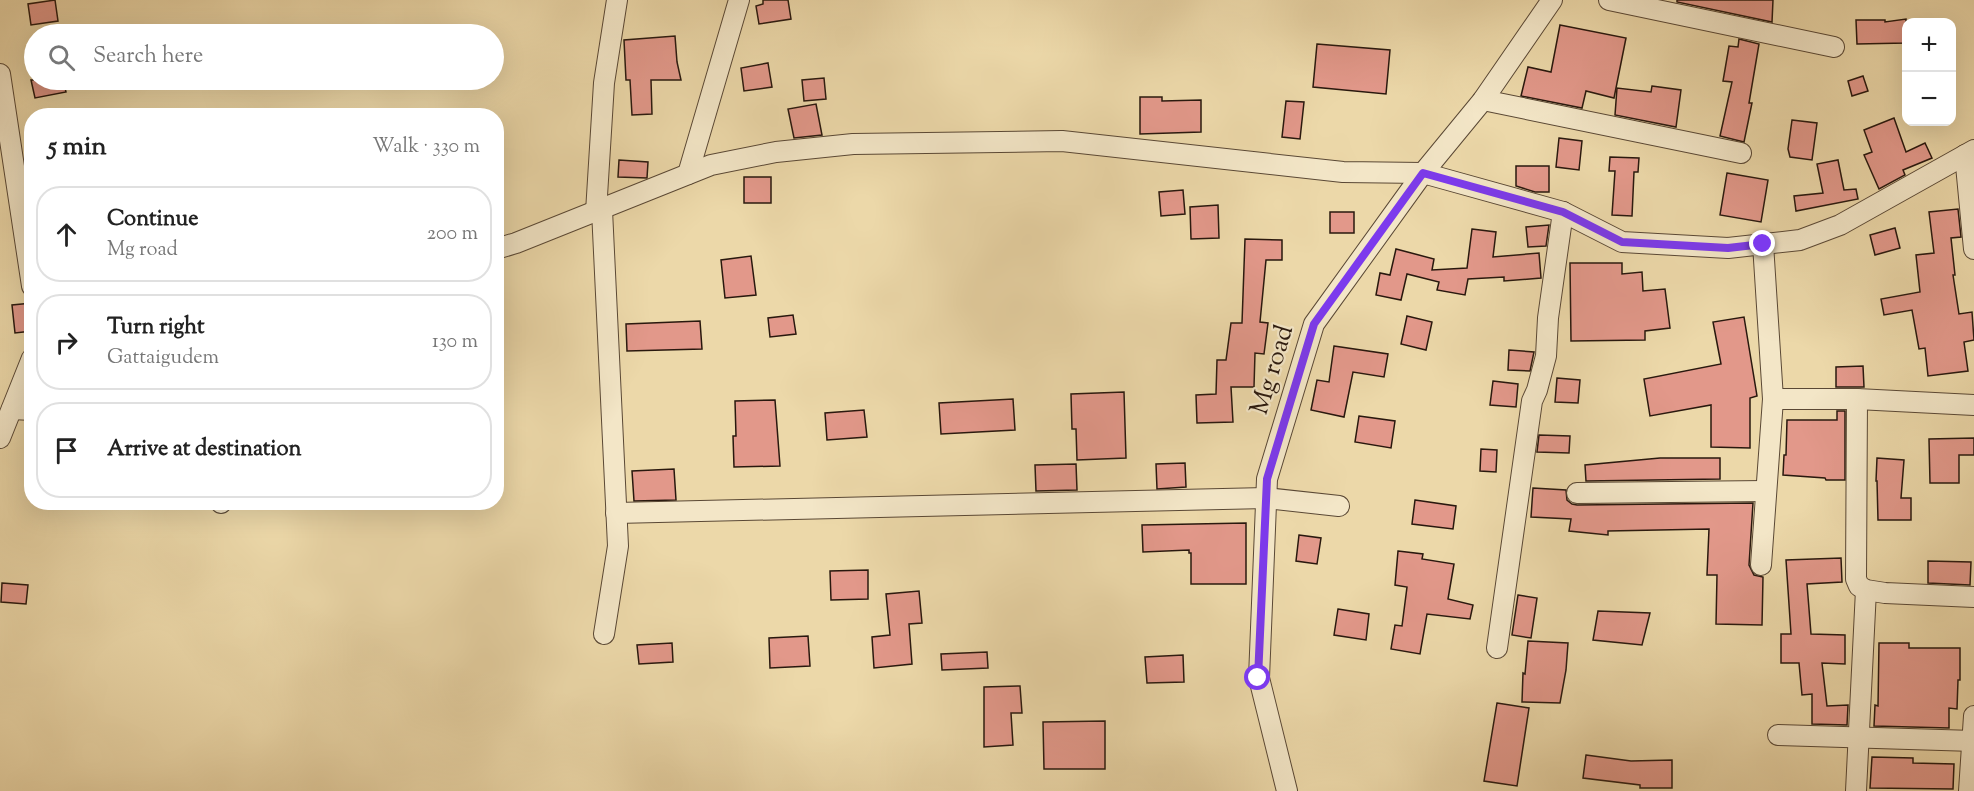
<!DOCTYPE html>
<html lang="en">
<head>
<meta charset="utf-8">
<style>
  :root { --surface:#fff; --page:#f6f6f6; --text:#222; --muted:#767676; --line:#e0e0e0 }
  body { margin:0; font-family:"Sorts Mill Goudy",serif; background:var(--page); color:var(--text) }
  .controls { position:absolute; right:18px; top:18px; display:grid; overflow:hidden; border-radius:12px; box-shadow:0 6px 24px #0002 }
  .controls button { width:54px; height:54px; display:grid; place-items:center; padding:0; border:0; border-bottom:2px solid var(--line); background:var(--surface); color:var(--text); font:30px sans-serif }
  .stop { position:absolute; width:18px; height:18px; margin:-14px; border:4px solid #7c3aed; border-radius:50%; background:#fff }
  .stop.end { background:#7c3aed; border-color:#fff; box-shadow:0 2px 6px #0008 }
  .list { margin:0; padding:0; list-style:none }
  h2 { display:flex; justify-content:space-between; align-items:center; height:78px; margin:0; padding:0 24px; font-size:26px }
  h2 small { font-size:20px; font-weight:400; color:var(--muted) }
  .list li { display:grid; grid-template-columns:39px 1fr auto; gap:18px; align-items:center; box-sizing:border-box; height:96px; margin:0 12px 12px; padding:0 12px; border:2px solid var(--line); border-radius:24px }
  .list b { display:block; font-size:22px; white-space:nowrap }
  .list p { margin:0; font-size:20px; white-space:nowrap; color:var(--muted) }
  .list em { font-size:20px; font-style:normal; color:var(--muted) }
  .icon { flex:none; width:33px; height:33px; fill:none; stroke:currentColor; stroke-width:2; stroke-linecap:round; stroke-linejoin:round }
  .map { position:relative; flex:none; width:1974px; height:791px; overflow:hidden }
  .search { position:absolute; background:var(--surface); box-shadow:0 6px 24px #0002; left:24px; top:24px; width:480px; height:66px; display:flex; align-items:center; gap:15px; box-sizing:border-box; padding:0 21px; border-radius:33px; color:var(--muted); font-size:22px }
  .panel { position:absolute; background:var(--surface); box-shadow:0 6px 24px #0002; left:24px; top:108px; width:480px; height:402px; border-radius:24px }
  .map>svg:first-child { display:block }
  .building { fill:#e2988a; stroke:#29180e; stroke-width:1.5 }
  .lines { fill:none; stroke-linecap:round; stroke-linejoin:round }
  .minor-casing { stroke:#5a4835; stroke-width:22 }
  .minor { stroke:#f3e6c7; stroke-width:20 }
  .route { stroke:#7c3aed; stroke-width:8 }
  .labels { text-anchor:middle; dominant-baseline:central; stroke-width:4.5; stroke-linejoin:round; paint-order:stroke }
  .street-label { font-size:26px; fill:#29180e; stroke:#f3e6c7 }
</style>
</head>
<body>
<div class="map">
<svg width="1974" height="791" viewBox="0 0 1974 791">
  <rect width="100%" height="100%" fill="#ecd8a9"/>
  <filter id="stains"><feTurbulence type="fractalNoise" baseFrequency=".00333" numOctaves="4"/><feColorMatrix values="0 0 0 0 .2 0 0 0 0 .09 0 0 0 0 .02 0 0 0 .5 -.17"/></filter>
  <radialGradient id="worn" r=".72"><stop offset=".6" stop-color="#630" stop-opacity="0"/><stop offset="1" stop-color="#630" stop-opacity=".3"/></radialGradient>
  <g class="building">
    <path d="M55 0 58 21 31 25 28 4Z"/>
    <path d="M763 0H788L791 19 759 24 756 6 763 4Z"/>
    <path d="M1677 0H1773L1772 22 1677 2Z"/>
    <path d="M1906 19V43L1857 44 1856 20H1885V22Z"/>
    <path d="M1560 25 1626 38 1614 98 1586 91 1582 108 1521 96 1528 67 1551 72Z"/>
    <path d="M675 36 677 62 681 80H651L652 114 632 115 630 80H626L624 40Z"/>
    <path d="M1739 39 1759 44 1749 103H1752L1744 142 1720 136 1732 82 1723 81 1729 46 1738 47Z"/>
    <path d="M1317 44 1390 50 1386 94 1313 87Z"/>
    <path d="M768 63 772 87 744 91 741 68Z"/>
    <path d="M1863 76 1868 91 1852 96 1848 81Z"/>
    <path d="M824 78 826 99 804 101 802 80Z"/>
    <path d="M31 80H63L66 92 35 98Z"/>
    <path d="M1652 86 1681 90 1676 127 1615 115 1617 88 1651 92Z"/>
    <path d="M1140 97H1162V101L1201 100V132L1140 134Z"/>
    <path d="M1286 101 1304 102 1300 139 1282 137Z"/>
    <path d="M816 104 822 135 794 138 788 109Z"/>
    <path d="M1894 118 1906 152 1925 143 1932 158 1903 170 1905 175 1879 189 1864 155 1872 152 1864 130Z"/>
    <path d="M1792 120 1817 123 1812 160 1790 157 1788 149Z"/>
    <path d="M1559 138 1582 141 1579 170 1556 167Z"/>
    <path d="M1610 157 1639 158 1638 172H1634L1632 216 1612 215 1615 171H1609Z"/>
    <path d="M619 160 648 162 647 178 618 177Z"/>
    <path d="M1838 160 1844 190 1856 189 1858 199 1796 211 1794 196 1823 193 1817 164Z"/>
    <path d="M1516 166H1549V192H1535L1516 186Z"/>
    <path d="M1727 173 1768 180 1761 222 1720 215Z"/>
    <rect x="744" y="177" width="27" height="26"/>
    <path d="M1183 190 1185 214 1161 216 1159 192Z"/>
    <path d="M1218 205 1219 238 1191 239 1190 207Z"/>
    <path d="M1958 209 1961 237 1951 238 1955 275H1953L1959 314 1972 312 1974 340 1964 342 1968 371 1928 376 1925 348 1919 349 1912 310 1884 315 1881 299 1920 292 1916 255 1934 253 1929 212Z"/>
    <rect x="1330" y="212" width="24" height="21"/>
    <path d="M1549 225 1546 246 1528 247 1526 227Z"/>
    <path d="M1895 228 1900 248 1875 255 1870 235Z"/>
    <path d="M1472 229 1496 232 1493 257 1539 253 1541 278 1504 281V277L1468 279 1465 295 1437 290 1439 282 1407 274 1401 300 1376 295 1380 273 1390 275 1396 249 1434 259 1432 270 1467 268Z"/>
    <path d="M1245 239 1282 240V260H1266L1260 322 1268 323 1264 354 1255 353 1254 387H1231L1233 422 1197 423 1196 395 1216 394 1217 360H1226L1231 323H1242Z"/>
    <path d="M751 256 756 295 725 298 721 260Z"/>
    <path d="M1570 263H1622V274L1642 272 1643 291 1665 289 1670 328 1645 331V340L1571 341Z"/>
    <path d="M32 303V331L15 333 12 305Z"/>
    <path d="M793 315 796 334 770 337 768 318Z"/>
    <path d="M1407 316 1432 322 1426 350 1401 344Z"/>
    <path d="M1744 317 1757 396 1750 398V448L1711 447V405L1650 416 1644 379 1721 364 1713 322Z"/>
    <path d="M700 321 702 349 627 351 626 324Z"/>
    <path d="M1334 346 1388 354 1384 377 1353 372 1344 417 1311 410 1317 380 1329 382Z"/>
    <path d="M1509 350 1534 352 1530 371 1508 370Z"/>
    <path d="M1863 366 1864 387H1836V367Z"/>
    <path d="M1557 378 1580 380 1578 403 1555 402Z"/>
    <path d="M1493 381 1518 384 1516 407 1490 405Z"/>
    <path d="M1124 392 1126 458 1077 460 1076 429H1072L1071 394Z"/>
    <path d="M1013 399 1015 430 941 434 939 403Z"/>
    <path d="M775 400 780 466 734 467 733 436H736L735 401Z"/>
    <path d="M864 410 867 437 827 440 825 413Z"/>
    <path d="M1837 411H1845V480H1826L1825 478 1783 475 1784 455H1786L1787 420H1837Z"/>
    <path d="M1359 416 1395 421 1391 448 1355 442Z"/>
    <path d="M1539 435 1570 436 1569 453 1537 452Z"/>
    <path d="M1974 438V455H1959V483H1930L1929 439Z"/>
    <path d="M1481 449 1497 450 1496 472 1480 471Z"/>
    <path d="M1660 458H1720V479L1586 481 1585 465Z"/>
    <path d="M1877 458 1904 460 1901 498H1911V520H1878L1877 481H1876Z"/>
    <path d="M1185 463 1186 487 1157 489 1156 464Z"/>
    <path d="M1076 464 1077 490 1036 491 1035 465Z"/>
    <path d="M674 469 676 500 634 501 632 471Z"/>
    <path d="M1533 488 1566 490 1567 500 1572 504 1577 505 1753 503 1749 565 1754 575 1763 577 1762 625 1716 624 1717 575H1707L1709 529 1608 531V535L1569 531 1571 519 1531 517Z"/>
    <path d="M1415 500 1456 506 1453 529 1412 524Z"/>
    <path d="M1246 523V584H1191V553H1189V550L1143 552 1142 525Z"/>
    <path d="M1299 535 1321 538 1317 564 1296 561Z"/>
    <path d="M1398 551 1423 554 1422 559 1454 564 1448 599 1473 605 1470 619 1427 614 1420 654 1391 649 1395 625 1402 626 1407 587 1395 585Z"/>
    <path d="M1841 558 1842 582 1807 584 1811 634 1845 635V664L1822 663 1827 706 1848 705 1847 725 1812 724V694L1802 695 1799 663H1781V634H1791L1786 560Z"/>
    <path d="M1928 561 1971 562 1970 585 1928 583Z"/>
    <path d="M868 570V599L831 600 830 571Z"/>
    <path d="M2 583 28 585 26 604 1 602Z"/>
    <path d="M919 591 922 623 909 624 912 664 874 668 872 637 890 635 886 594Z"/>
    <path d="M1518 595 1537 598 1531 638 1512 635Z"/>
    <path d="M1338 609 1369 614 1366 640 1334 635Z"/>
    <path d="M1598 611 1650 613 1642 645 1593 640Z"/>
    <path d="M808 636 810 666 770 668 769 638Z"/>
    <path d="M1528 641 1568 643 1566 670 1560 703 1522 702 1523 673 1525 674Z"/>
    <path d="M672 643 673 662 639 664 637 645Z"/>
    <path d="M1879 643H1909V648H1960V680H1958L1957 709 1949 708V728L1874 726 1875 705 1878 706Z"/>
    <path d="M987 652 988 668 942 670 941 654Z"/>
    <path d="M1183 655 1184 682 1147 683 1145 657Z"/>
    <path d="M1020 686 1022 713H1011L1013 745 984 747V687Z"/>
    <path d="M1497 703 1529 708 1517 786 1484 781Z"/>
    <path d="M1105 721V769H1044L1043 722Z"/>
    <path d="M1586 755 1631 761 1672 760V788H1640V785L1583 778Z"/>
    <path d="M1872 757 1913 758V763L1954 764 1953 789 1870 788Z"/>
  </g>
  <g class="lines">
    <defs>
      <g id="minor">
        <path d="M1609 0 1834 47"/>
        <path d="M0 74 32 286"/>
        <path d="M1483 100 1741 153"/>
        <path d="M1965 155 1974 249"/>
        <path d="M688 174 739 0"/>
        <path d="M602 210 618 546 604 634"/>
        <path d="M596 212 604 83 617 0"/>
        <path d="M496 249 516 243 711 165 776 152 853 144 1062 141 1343 172 1423 173 1563 212 1622 242 1728 248 1800 240 1840 225 1974 150"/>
        <path d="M1773 399H1857L1974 405"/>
        <path d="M1857 399 1856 579 1859 586 1866 590 1885 593 1974 597"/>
        <path d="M12 409 32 410"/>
        <path d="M0 438 32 358"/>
        <path d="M1577 493 1765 491"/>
        <path d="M220 502 221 503"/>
        <path d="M616 513 1266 498 1339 506"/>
        <path d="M1761 565 1773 399 1763 244"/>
        <path d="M1497 648 1532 401 1537 390 1546 356 1548 318 1563 212"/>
        <path d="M1778 735 1974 741"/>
        <path d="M1287 791 1259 678 1267 479 1314 324 1423 173 1483 100 1552 0"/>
        <path d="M1856 791 1866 590"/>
        <path d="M1969 791 1974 716"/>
      </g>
    </defs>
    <use href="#minor" class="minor-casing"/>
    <use href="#minor" class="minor"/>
  </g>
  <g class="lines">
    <path class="route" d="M1258 678 1267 479 1314 324 1423 173 1563 212 1622 242 1728 248 1763 244"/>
  </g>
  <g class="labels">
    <g class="street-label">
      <text transform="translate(1273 370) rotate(-73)">Mg road</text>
    </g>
  </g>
  <rect width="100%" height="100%" filter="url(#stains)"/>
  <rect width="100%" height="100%" fill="url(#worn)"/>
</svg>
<div class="controls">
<button>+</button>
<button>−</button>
</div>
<div class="stop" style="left:1258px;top:678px"></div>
<div class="stop end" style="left:1763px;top:244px"></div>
<div class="search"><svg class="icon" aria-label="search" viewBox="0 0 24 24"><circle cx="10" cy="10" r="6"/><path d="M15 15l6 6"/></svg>Search here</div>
<section class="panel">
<h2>5 min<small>Walk · 330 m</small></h2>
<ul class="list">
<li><svg class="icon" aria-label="ahead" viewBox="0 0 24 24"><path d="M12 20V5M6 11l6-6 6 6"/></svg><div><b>Continue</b><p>Mg road</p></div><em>200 m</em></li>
<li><svg class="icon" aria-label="right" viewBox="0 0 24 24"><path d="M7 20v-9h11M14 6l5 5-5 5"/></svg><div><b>Turn right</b><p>Gattaigudem</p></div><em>130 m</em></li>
<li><svg class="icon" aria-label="arrive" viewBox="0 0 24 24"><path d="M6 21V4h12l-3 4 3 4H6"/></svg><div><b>Arrive at destination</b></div></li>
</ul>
</section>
</div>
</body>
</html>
